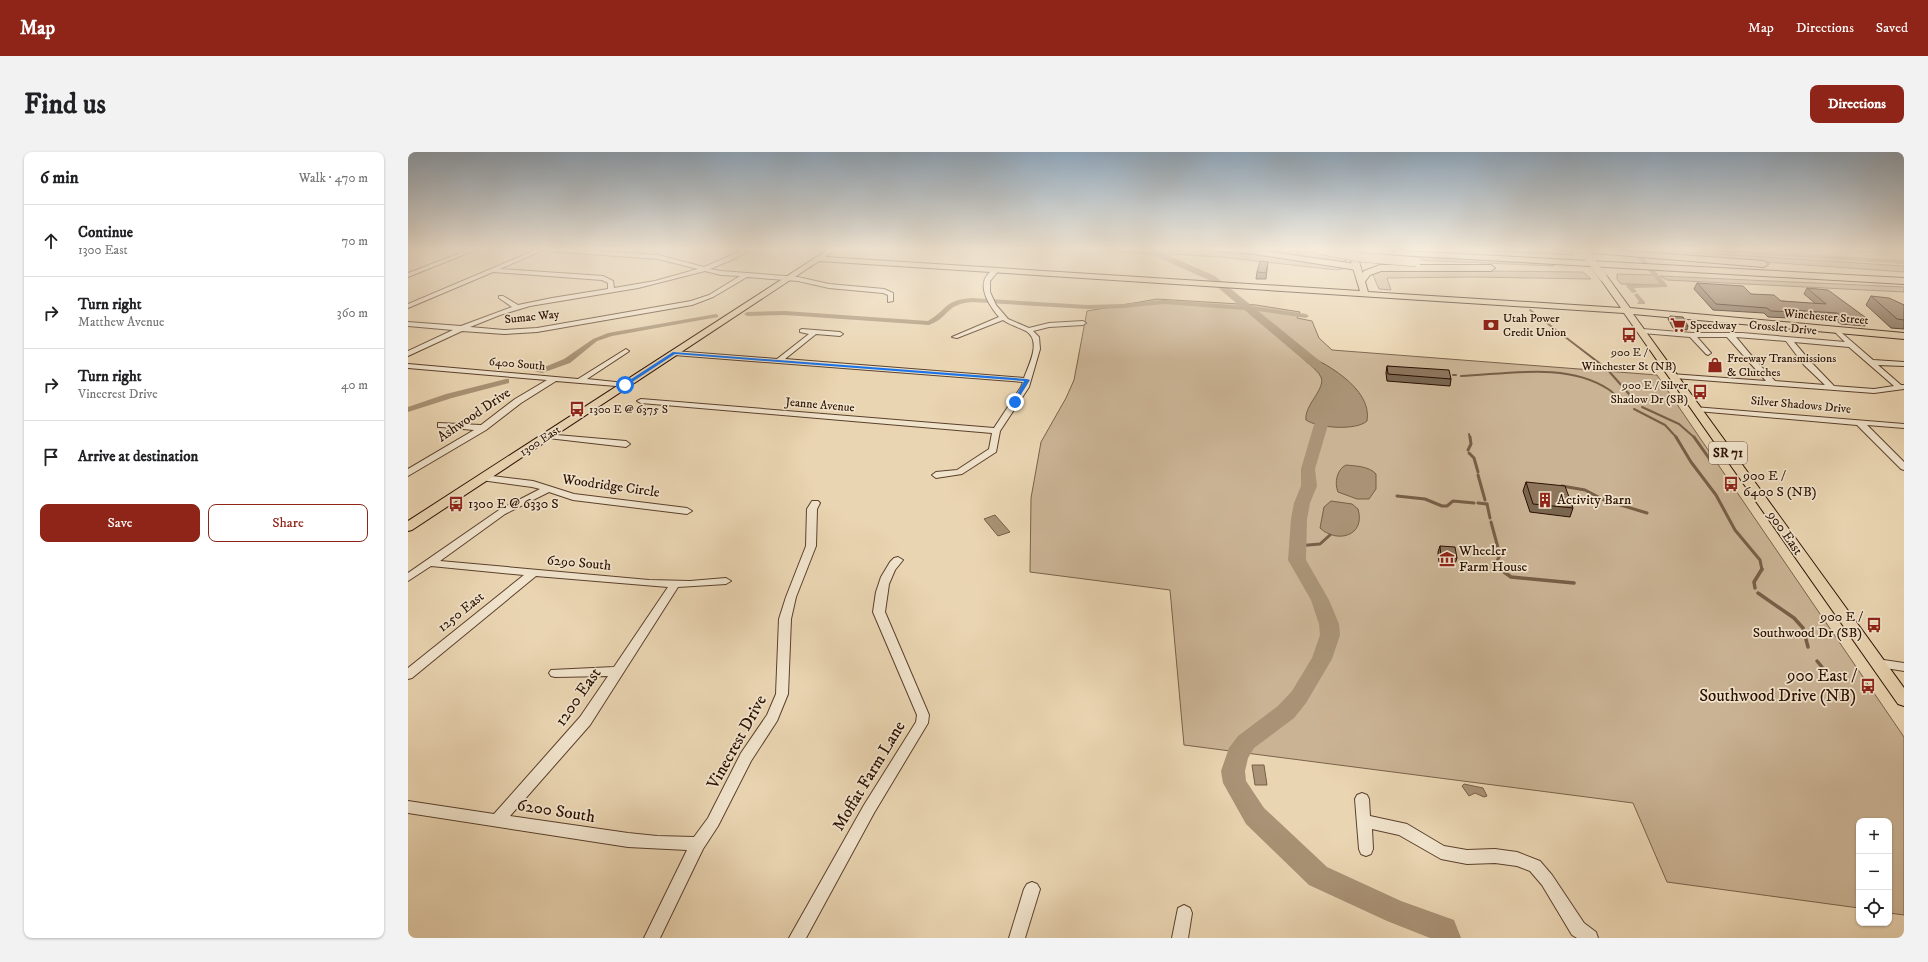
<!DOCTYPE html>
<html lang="en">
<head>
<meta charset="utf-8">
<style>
  :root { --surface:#fff; --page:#f2f2f2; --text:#202124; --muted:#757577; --line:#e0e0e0; --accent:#8f2418 }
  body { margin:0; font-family:"IM FELL DW Pica",serif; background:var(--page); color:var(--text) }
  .controls { position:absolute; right:12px; bottom:12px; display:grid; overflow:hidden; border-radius:8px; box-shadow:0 1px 3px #0004 }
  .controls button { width:36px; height:36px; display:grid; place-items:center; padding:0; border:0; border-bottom:1px solid var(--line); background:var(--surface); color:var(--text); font:20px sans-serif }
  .stop { position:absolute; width:12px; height:12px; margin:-9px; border:3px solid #1a73e8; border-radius:50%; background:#fff }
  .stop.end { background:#1a73e8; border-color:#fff; box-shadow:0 1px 4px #0008 }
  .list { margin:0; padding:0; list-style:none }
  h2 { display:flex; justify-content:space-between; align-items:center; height:52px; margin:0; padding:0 16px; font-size:17px }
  h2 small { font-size:13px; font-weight:400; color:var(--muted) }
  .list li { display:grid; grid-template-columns:26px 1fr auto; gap:12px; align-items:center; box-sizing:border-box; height:72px; padding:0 16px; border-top:1px solid var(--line) }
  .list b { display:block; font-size:15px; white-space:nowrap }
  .list p { margin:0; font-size:13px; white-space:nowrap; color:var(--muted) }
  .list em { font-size:13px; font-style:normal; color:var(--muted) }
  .actions { display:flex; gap:8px; padding:12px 16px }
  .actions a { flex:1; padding:9px 0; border:1px solid var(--accent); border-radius:8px; text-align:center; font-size:14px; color:var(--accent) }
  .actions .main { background:var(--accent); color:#fff }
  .icon { flex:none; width:22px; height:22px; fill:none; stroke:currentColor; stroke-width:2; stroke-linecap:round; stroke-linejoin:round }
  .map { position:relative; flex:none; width:1496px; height:786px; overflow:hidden; border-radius:8px }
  header { display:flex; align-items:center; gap:24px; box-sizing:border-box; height:56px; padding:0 20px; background:var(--accent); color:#fff }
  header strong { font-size:19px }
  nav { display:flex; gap:22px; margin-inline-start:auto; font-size:14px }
  .intro { display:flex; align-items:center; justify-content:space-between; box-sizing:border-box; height:96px; padding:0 24px }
  h1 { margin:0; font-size:28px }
  .button { padding:10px 18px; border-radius:8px; background:var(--accent); color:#fff; font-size:14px; font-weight:700 }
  main { display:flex; gap:24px; padding:0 24px }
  aside { flex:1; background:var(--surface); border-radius:8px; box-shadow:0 1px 3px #0004 }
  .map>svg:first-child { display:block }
  .green { fill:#cab394; stroke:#7a614a }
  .water { fill:#a99275; stroke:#775e46 }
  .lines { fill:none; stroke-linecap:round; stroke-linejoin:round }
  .stream-far2 { stroke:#775e46; stroke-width:2 }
  .stream-far1 { stroke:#775e46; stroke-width:3 }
  .stream { stroke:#775e46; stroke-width:3.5 }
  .canal { fill:#a99275; fill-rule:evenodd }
  .river { fill:#a99275; fill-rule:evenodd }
  .minor-casing { stroke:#5b402c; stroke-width:2 }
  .major-casing { stroke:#2b0f00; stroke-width:2 }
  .highway-casing { stroke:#2b0f00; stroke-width:2 }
  .minor { fill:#f1e4cd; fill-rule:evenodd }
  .major { fill:#ead5b2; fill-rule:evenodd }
  .highway { fill:#ead5b2; fill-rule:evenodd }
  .major-bridge-casing { stroke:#2b0f00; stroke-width:8; stroke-linecap:butt }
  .highway-bridge-casing { stroke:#2b0f00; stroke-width:10; stroke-linecap:butt }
  .major-bridge { stroke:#ead5b2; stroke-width:8 }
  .highway-bridge { stroke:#ead5b2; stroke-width:9 }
  .wall { fill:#7a6550; stroke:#2b0f00 }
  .building { fill:#8e765d; stroke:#2b0f00 }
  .route { fill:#1a73e8 }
  .labels { text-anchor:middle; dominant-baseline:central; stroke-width:3.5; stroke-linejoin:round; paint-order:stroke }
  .far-street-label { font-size:12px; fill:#2b0f00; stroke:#f1e4cd }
  .far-poi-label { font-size:12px; fill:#2b0f00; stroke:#f1e4cd; text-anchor:start }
  .shield { fill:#f1e4cd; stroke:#664f3e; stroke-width:1 }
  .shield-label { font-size:13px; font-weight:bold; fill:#2b0f00 }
  .street-label { font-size:14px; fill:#2b0f00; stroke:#f1e4cd }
  .poi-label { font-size:14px; fill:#2b0f00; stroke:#f1e4cd; text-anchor:start }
  .near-poi-label { font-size:17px; fill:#2b0f00; stroke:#f1e4cd; text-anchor:end }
  .near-street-label { font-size:17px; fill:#2b0f00; stroke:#f1e4cd }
</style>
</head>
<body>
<header>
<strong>Map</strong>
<nav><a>Map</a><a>Directions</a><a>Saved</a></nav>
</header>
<div class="intro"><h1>Find us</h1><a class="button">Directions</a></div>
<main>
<aside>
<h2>6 min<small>Walk · 470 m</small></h2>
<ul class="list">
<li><svg class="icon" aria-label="ahead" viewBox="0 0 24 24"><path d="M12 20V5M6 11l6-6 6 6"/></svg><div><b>Continue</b><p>1300 East</p></div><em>70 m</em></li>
<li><svg class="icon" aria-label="right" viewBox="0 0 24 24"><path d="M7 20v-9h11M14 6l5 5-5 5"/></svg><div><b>Turn right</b><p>Matthew Avenue</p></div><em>360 m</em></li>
<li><svg class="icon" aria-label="right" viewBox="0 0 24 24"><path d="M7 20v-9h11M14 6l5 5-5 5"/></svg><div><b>Turn right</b><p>Vinecrest Drive</p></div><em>40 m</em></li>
<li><svg class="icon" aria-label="arrive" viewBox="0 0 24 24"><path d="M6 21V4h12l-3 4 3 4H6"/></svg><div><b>Arrive at destination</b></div></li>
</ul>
<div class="actions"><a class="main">Save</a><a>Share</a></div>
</aside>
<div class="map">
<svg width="1496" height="786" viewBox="0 0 1496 786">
  <rect width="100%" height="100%" fill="#ead5b2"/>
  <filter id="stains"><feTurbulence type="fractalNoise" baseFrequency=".005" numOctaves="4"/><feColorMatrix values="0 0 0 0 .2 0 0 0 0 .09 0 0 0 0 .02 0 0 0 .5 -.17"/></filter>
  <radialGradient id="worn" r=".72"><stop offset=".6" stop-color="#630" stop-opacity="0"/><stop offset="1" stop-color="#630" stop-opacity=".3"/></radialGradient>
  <g class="green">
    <path d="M681 97H743L744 102H741Z"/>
    <path d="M755 97C817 97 878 106 939 116L929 118 812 105 763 102 760 105 755 103 754 100Z"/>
    <path d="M825 97 917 101 938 105 939 108 933 110Z"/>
    <path d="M1049 97H1134L1163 99 1166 103Z"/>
    <path d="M1232 97 1496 114V120L1232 101 1229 98Z"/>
    <path d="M954 102 1146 112V114L985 107Z"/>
    <path d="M981 118 1175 120 1183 127 1065 125 979 126 983 138 971 137 964 121 968 119Z"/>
    <path d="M1209 122 1246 123 1255 133 1213 132 1209 127Z"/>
    <path d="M1252 124 1496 135V140L1259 128Z"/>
    <path d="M749 147 848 153 892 160 889 166 904 169 911 186 924 198 1249 223 1496 585V763L1481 761V669H1451V756L1259 730 1225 651 776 593 762 438 622 420 623 346 633 290 658 246 666 228 679 159Z"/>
  </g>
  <g class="water">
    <path d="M891 200C915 209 965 236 959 269 948 279 910 276 898 268 896 253 918 237 913 225 908 215 897 212 891 200Z"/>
    <path d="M938 313C947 314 961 314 968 322V337L961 347H949L930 340C926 331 929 317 938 313Z"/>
    <path d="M923 349 944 352 950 357C958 384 929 392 912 376L916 355Z"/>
    <path d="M587 363 602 380 590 384 576 367Z"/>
    <path d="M844 613H856L859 633H847Z"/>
    <path d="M1056 632 1075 636 1079 644 1076 645 1067 641 1061 644 1054 634Z"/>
  </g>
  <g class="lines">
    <g class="stream-far2">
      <path d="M1122 158 1199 217 1228 250"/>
      <path d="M1045 223H1048"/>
      <path d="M1053 224C1100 222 1159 210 1200 237 1206 241 1212 247 1217 251"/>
      <path d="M1234 255 1271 272 1287 286"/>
      <path d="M1226 257 1257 273 1269 286"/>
      <path d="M1061 282 1062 286"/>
    </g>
    <g class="stream-far1">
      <path d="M1268 285 1283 310 1308 343 1327 378 1352 408 1354 418"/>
      <path d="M1286 285 1303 309"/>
      <path d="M1060 298 1063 292 1062 285"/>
      <path d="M1061 301 1066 306 1070 320"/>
      <path d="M1070 323 1077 348"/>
      <path d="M1154 334 1177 338 1196 348 1239 361"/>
      <path d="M989 344 1017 347 1034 354H1039L1045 349 1066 351"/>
      <path d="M1070 351 1079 352"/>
      <path d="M1079 352 1082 366"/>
      <path d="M1083 370 1092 403 1089 409"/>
      <path d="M889 394 912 392 922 383"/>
      <path d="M1088 412 1090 415"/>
    </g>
    <g class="stream">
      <path d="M1096 420 1103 425 1166 431"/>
      <path d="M1347 436 1346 430 1354 417"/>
      <path d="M1350 441 1386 466 1395 476 1400 495"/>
      <path d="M1409 509 1414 515"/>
    </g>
    <g class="canal">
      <path d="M1222 97H1228L1259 133V135L1226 136 1229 140 1224 141 1218 134 1219 133 1252 132Z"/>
      <path d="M1287 97H1309L1496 108V112L1289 99Z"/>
      <path d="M1229 141 1237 150V152H1230L1229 151 1231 149 1226 143Z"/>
      <path d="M564 146 680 153 715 152 756 148 850 155 898 162 901 164 898 166 850 159 756 152 715 156 680 157 564 150C537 152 541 166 521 173L377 163 339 164 336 162 339 160 377 159 520 169C540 157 536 148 564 146Z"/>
      <path d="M308 162 310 163V165L204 184 189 189 162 211 134 221 127 219 156 207 185 187 200 181Z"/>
      <path d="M98 227H101V231L44 246 0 260V255L38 242Z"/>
    </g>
    <g class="river">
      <path d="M745 97H751L757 102 807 124 913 210 915 213 913 216H905L801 128 751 106 743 99Z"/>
      <path d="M923 249 928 250 930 253 922 266 907 317 909 334 902 351 899 367 898 408 921 448 931 472 932 483 924 507 898 551 886 566 846 596 840 606 837 619 838 629 856 656 919 715 993 749 1046 768 1053 786H1022L979 769 901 733 838 672 815 631 813 619 821 596 830 584 870 554 884 539 904 506 912 483 911 472 903 448 880 408 883 367 886 351 893 334V317L908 266 918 250Z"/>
    </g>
    <defs>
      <g id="minor">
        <path d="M0 97H6L0 100Z"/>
        <path d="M63 97H70L0 125V121Z"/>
        <path d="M130 97H137L92 117 195 124 205 129 206 136 247 129 290 117 250 107 140 99 137 97H158L250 103 296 115 338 97H343L328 106 302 117 313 119 390 125 421 132 476 137 485 141V149L480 150V143L475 141 421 136 390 129 339 125 305 145 284 153 129 180 96 182 54 179 0 204V199L45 178 0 174V170L53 174 104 155 91 146V144H95L110 153 144 146 200 137V131L194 128 85 120 0 156V152ZM297 119 313 123 332 124 301 143 283 149 129 176 96 178 62 175 92 163 122 154 230 136Z"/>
        <path d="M1441 97H1473L1470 99H1444Z"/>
        <path d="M588 116 591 118 582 129V140L588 153 600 167 621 176 641 171 675 169 678 171 675 173 641 175 625 179 631 185 632 197 621 235 592 279 588 300 554 322 528 326 524 323 528 320 549 318 581 297 584 281 233 251 229 249 233 247 586 276 613 235 615 230 266 203 263 201 266 199 369 207 401 182 392 180V178L394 177 432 180 435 182 432 184 408 182 377 207 616 226C621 212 634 189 618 179 610 175 602 173 595 168L549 186 544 185 591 165C579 151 565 128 588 116Z"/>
        <path d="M1428 176 1465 208 1496 210V214L1470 213 1493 233H1496V237L1466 241 1266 226H1263V222L1358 229 1319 185H1289L1303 201 1300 203 1298 202 1282 185 1234 181 1231 179 1234 177 1284 181H1334L1437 190 1425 178ZM1328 185 1378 189 1396 213 1417 233 1367 229 1347 208ZM1386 190 1441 195 1486 234 1466 237 1426 234 1402 209Z"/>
        <path d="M218 197 221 199 220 200 179 227 217 231 221 233 220 235 148 229 113 251 78 278 0 324V317L66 278 33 275H30V271L73 273 107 247 139 228 0 216V212L170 227Z"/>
        <path d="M1286 255 1496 272V276L1459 273 1496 310V318L1493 317 1449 273 1289 259H1286Z"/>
        <path d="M137 282 218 289 222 292 218 295 140 286 136 284Z"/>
        <path d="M76 323 125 329 166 342 279 356 284 359 279 362 165 348 141 340 97 362 32 409 241 428 282 429 318 426 323 429 318 432 270 435 182 573 102 664 220 681 249 684 286 685 300 666 333 601 359 563 368 542 371 467 378 445 398 394 399 357 404 349H410L412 351 409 357 408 394 388 445 383 467 380 542 369 569 343 609 310 674 295 697 252 786H236L279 698 220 695 0 661V649L86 662 172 565 200 524 147 525 143 524 141 521 143 518 206 515 260 435 128 424 4 526 0 527V516L116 423 23 414 0 429V421L91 358 132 337 124 335 73 328 72 326 73 324Z"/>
        <path d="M490 405 495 408 487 418 481 432 477 460 521 563 520 571 466 661 398 786H381L456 653 508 570 509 563 465 460 468 440 473 425 482 410 486 406Z"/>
        <path d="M1469 507 1496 511V519L1465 514 1463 511 1465 508Z"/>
        <path d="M954 641 959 643 961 647 962 664 999 672 1036 694 1059 698 1087 697 1109 700 1132 709 1144 723 1176 771 1188 780 1190 786H1169L1164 783 1134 733 1122 719 1109 714 1087 711 1059 712 1033 707 991 683 964 677 965 697 963 702 958 704 953 702 951 697 947 647 949 643Z"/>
        <path d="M624 730 629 732 632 737 617 786H601L616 737 619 732Z"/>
        <path d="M776 753 782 756 784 761 780 786H764L770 756Z"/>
      </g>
      <path id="major" d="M421 97H428L417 105 952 139 942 106 946 104 950 106 960 140 1213 156 1191 125 1195 123H1198L1222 156 1496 181V187L1225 162 1496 536V554L1490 552 1216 161 411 109 4 378 0 379V369Z"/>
      <g id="highway">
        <path d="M808 97 847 98 949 112 953 115 949 118 847 102 812 99Z"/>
        <path d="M916 97H958L1496 126V132L920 99Z"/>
        <path d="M1156 97H1187L1356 109 1360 112 1356 115 1160 99Z"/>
        <path d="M972 113H1083L1087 116 1083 119H973L962 123 956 131H950L949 129 956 119Z"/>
      </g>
    </defs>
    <use href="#minor" class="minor-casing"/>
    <use href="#major" class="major-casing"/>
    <use href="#highway" class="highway-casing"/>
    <use href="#minor" class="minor"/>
    <use href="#major" class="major"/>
    <use href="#highway" class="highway"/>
    <defs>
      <path id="major-bridge" d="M1174 97 1195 125"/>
      <path id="highway-bridge" d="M910 97 950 105 1008 110"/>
    </defs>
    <use href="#major-bridge" class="major-bridge-casing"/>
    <use href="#highway-bridge" class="highway-bridge-casing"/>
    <use href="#major-bridge" class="major-bridge"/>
    <use href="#highway-bridge" class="highway-bridge"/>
  </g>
  <g class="wall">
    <path d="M860 110 858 127H848L849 120Z"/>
    <path d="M1289 131 1343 142 1373 149 1408 152 1396 142 1399 136 1461 168 1457 174 1433 172 1426 167 1383 164 1382 166 1360 165 1356 161 1305 158 1286 137Z"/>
    <path d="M1463 144 1496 153V177L1483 176 1458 153Z"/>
    <path d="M1262 164 1280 174 1279 178 1265 176 1260 167Z"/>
    <path d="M979 214 1043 227 1042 234 979 229 978 221Z"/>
    <path d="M1118 330 1165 356 1162 365 1122 360 1115 339Z"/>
    <path d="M1032 394 1049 406 1047 412 1031 410 1030 400Z"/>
  </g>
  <g class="building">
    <path d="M852 109 860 110 858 121 849 120Z"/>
    <path d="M1289 131 1335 134 1343 142 1366 143 1373 149 1418 152 1399 136 1420 138 1461 168 1436 166 1429 161 1383 158 1385 160 1363 159 1359 156 1308 152Z"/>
    <path d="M1463 144 1481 146 1494 152 1496 153V168L1489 167Z"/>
    <path d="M1262 164 1275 165 1280 174 1267 173Z"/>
    <path d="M979 214 1041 218 1043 227 980 222Z"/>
    <path d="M1118 330 1157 334 1165 356 1125 352Z"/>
    <path d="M1032 394 1047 395 1049 406 1033 405Z"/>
  </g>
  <linearGradient id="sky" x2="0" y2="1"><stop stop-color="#8fa6ba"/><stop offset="0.47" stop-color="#f6ecdc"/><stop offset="1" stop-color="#f6ecdc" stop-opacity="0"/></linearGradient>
  <rect width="1496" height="207" fill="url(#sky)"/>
  <path class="route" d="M265 200 619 227 622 228 607 252 605 250 616 229 267 202 218 234 214 233Z"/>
  <defs>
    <symbol id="bank-bare" viewBox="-9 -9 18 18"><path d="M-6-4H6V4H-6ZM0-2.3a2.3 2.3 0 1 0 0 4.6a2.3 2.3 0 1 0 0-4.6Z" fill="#8f2418" stroke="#f1e4cd" stroke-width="2.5" paint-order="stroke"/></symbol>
    <symbol id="supermarket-bare" viewBox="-9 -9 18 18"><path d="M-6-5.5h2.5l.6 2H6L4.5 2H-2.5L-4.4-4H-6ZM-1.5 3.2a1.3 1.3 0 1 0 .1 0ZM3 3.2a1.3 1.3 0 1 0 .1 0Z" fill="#8f2418" stroke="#f1e4cd" stroke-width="2.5" paint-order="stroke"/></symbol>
    <symbol id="bus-bare" viewBox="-9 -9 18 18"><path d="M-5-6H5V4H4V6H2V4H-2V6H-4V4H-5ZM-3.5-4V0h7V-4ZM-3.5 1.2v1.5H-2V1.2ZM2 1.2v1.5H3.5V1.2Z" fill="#8f2418" stroke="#f1e4cd" stroke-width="2.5" paint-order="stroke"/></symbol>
    <symbol id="shop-bare" viewBox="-9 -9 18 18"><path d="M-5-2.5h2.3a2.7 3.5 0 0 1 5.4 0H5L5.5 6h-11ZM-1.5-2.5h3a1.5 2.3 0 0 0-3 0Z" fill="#8f2418" stroke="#f1e4cd" stroke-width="2.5" paint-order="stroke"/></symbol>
    <symbol id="building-bare" viewBox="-9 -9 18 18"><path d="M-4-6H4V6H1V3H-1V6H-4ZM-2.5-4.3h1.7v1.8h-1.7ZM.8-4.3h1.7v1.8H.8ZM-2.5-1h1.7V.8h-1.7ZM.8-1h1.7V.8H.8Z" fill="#8f2418" stroke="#f1e4cd" stroke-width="2.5" paint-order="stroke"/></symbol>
    <symbol id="museum-bare" viewBox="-9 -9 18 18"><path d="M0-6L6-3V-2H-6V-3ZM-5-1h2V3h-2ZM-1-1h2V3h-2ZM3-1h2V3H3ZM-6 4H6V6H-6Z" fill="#8f2418" stroke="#f1e4cd" stroke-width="2.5" paint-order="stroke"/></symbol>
  </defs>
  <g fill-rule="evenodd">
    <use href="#bank-bare" x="1072" y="162" width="22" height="22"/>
    <use href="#supermarket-bare" x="1259" y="162" width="22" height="22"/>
    <use href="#bus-bare" x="1210" y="172" width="22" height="22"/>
    <use href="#shop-bare" x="1296" y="202" width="22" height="22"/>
    <use href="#bus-bare" x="1281" y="229" width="22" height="22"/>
    <use href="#bus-bare" x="158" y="246" width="22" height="22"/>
    <use href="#bus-bare" x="1312" y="321" width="22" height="22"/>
    <use href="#building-bare" x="1126" y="337" width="22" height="22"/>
    <use href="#bus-bare" x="37" y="341" width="22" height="22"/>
    <use href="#museum-bare" x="1028" y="396" width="22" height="22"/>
    <use href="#bus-bare" x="1455" y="462" width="22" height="22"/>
    <use href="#bus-bare" x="1449" y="523" width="22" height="22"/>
  </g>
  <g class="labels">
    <g class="far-street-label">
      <text transform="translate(124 165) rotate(-6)">Sumac Way</text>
      <text transform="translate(1418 165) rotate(5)">Winchester Street</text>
      <text transform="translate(1375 176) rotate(5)">Crosslet Drive</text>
      <text transform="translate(109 212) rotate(5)">6400 South</text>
      <text transform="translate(412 253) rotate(5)">Jeanne Avenue</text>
      <text transform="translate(1393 253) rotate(5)">Silver Shadows Drive</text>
      <text transform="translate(132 289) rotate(-33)">1300 East</text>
    </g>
    <g class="far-poi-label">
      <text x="1095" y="166">Utah Power<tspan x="1095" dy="14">Credit Union</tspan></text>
      <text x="1282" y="173">Speedway</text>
      <text x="1221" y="200" text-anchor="middle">900 E /<tspan x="1221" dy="14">Winchester St (NB)</tspan></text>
      <text x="1319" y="206">Freeway Transmissions<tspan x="1319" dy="14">&amp; Clutches</tspan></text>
      <text x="1280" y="233" text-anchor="end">900 E / Silver<tspan x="1280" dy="14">Shadow Dr (SB)</tspan></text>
      <text x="181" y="257">1300 E @ 6375 S</text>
    </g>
    <rect class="shield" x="1301" y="290" width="38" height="22" rx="3"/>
    <g class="shield-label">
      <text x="1320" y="301">SR 71</text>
    </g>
    <g class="street-label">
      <text transform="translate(66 263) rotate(-34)">Ashwood Drive</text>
      <text transform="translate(203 334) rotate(8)">Woodridge Circle</text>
      <text transform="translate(1377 381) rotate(55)">900 East</text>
      <text transform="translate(171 411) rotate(5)">6290 South</text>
      <text transform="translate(53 460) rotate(-39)">1250 East</text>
    </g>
    <g class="poi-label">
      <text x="1335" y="324">900 E /<tspan x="1335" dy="16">6400 S (NB)</tspan></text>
      <text x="1149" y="348">Activity Barn</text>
      <text x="60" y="352">1300 E @ 6330 S</text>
      <text x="1051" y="399">Wheeler<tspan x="1051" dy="16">Farm House</tspan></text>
      <text x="1454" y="465" text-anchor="end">900 E /<tspan x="1454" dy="16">Southwood Dr (SB)</tspan></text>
    </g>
    <g class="near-poi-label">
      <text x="1448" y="524">900 East /<tspan x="1448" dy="20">Southwood Drive (NB)</tspan></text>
    </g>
    <g class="near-street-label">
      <text transform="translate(170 545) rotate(-55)">1200 East</text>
      <text transform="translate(329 590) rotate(-61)">Vinecrest Drive</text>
      <text transform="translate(461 624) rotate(-59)">Moffat Farm Lane</text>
      <text transform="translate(148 659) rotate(9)">6200 South</text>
    </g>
  </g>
  <rect width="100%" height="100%" filter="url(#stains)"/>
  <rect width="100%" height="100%" fill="url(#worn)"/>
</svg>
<div class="controls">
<button>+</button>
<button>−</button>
<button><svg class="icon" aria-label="locate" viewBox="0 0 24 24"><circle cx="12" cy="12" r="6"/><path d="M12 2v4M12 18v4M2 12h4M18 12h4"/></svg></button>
</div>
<div class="stop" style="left:217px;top:233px"></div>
<div class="stop end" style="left:607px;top:250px"></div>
</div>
</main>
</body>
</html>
